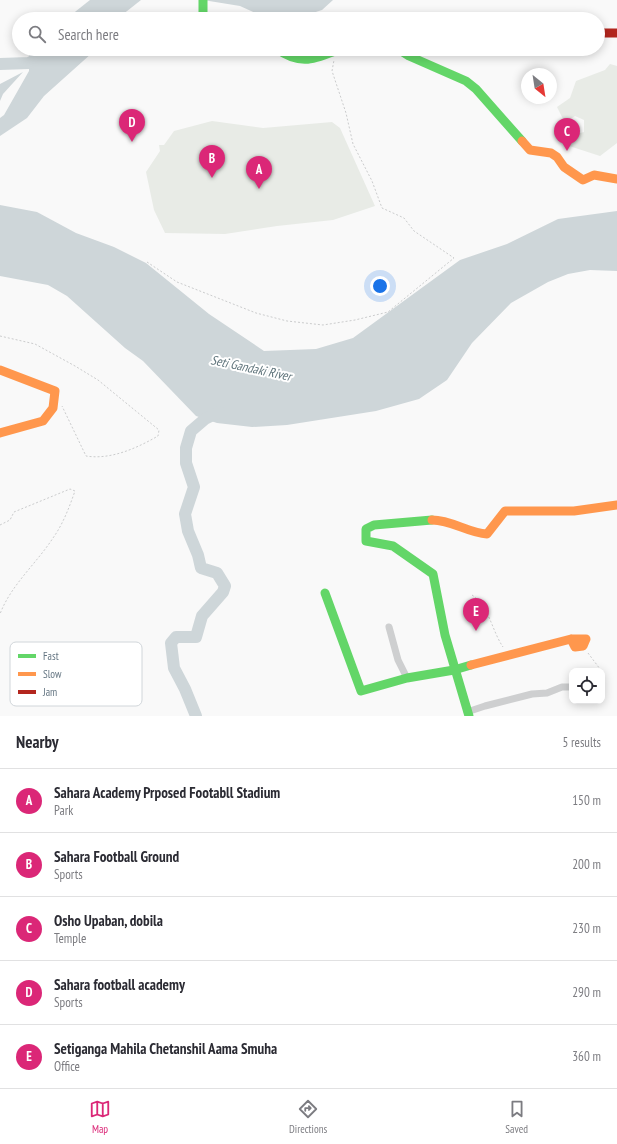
<!DOCTYPE html>
<html lang="en">
<head>
<meta charset="utf-8">
<style>
  :root { --surface:#fff; --page:#f2f2f3; --text:#2b2b33; --muted:#7c7c81; --line:#e1e1e2; --accent:#db2777 }
  body { margin:0; font-family:"PT Sans Narrow",sans-serif; background:var(--page); color:var(--text) }
  .controls { position:absolute; right:12px; bottom:12px; display:grid; overflow:hidden; border-radius:8px; box-shadow:0 2px 10px #0003 }
  .controls button { width:36px; height:36px; display:grid; place-items:center; padding:0; border:0; border-bottom:1px solid var(--line); background:var(--surface); color:var(--text); font:20px sans-serif }
  .compass { position:absolute; left:521px; top:68px; width:36px; height:36px; border-radius:50%; background:var(--surface); box-shadow:0 2px 10px #0003; rotate:150deg }
  .you { position:absolute; left:380px; top:286px; width:14px; height:14px; margin:-10px; border:3px solid #fff; border-radius:50%; background:#1a73e8; box-shadow:0 0 0 6px #1a73e833 }
  .badge { display:grid; place-items:center; width:26px; height:26px; border-radius:50%; background:var(--accent); color:#fff; font-size:13px; font-weight:700 }
  .pin { position:absolute; translate:-50% -33px; filter:drop-shadow(0 1px 2px #0008) }
  .pin::after { content:''; position:absolute; top:21px; width:14px; height:12px; background:inherit; clip-path:polygon(0 0,100% 0,50% 100%) }
  .list { margin:0; padding:0; list-style:none }
  h2 { display:flex; justify-content:space-between; align-items:center; height:52px; margin:0; padding:0 16px; font-size:17px }
  h2 small { font-size:13px; font-weight:400; color:var(--muted) }
  .list li { display:grid; grid-template-columns:26px 1fr auto; gap:12px; align-items:center; box-sizing:border-box; height:64px; padding:0 16px; border-top:1px solid var(--line) }
  .list b { display:block; font-size:15px; white-space:nowrap }
  .list p { margin:0; font-size:13px; white-space:nowrap; color:var(--muted) }
  .list em { font-size:13px; font-style:normal; color:var(--muted) }
  .icon { flex:none; width:22px; height:22px; fill:none; stroke:currentColor; stroke-width:2; stroke-linecap:round; stroke-linejoin:round }
  .map { position:relative; flex:none; width:617px; height:716px; overflow:hidden }
  .search { position:absolute; background:var(--surface); box-shadow:0 2px 10px #0003; left:12px; right:12px; top:12px; height:44px; display:flex; align-items:center; gap:10px; box-sizing:border-box; padding:0 14px; border-radius:22px; color:var(--muted); font-size:15px }
  .sheet { height:372px; background:var(--surface) }
  nav { display:flex; justify-content:space-around; align-items:center; box-sizing:border-box; height:56px; border-top:1px solid var(--line); background:var(--surface); font-size:11px; color:var(--muted) }
  nav a { display:grid; justify-items:center; gap:2px }
  nav .on { color:var(--accent) }
  .map>svg:first-child { display:block }
  .green { fill:#e8ebe6 }
  .water { fill:#ced6d9 }
  .lines { fill:none; stroke-linecap:round; stroke-linejoin:round }
  .river { stroke:#ced6d9; stroke-width:12 }
  .path { stroke:#cbcccd; stroke-width:1; stroke-dasharray:2 2; stroke-linecap:butt }
  .street { stroke:#cecfd0; stroke-width:7 }
  .fast { stroke:#63d668; stroke-width:9 }
  .slow { stroke:#ff974d; stroke-width:9 }
  .jam { stroke:#b3261e; stroke-width:9 }
  .labels { text-anchor:middle; dominant-baseline:central; stroke-width:4; stroke-linejoin:round; paint-order:stroke }
  .water-label { font-size:13px; font-style:italic; fill:#60757c; stroke:#fff }
  .key { fill:#fff; stroke:#d1d6da; stroke-width:1 }
  .key-label { font-size:11px; fill:#657683 }
</style>
</head>
<body>
<div class="map">
<svg width="617" height="716" viewBox="0 0 617 716">
  <rect width="100%" height="100%" fill="#f9f9f9"/>
  <g class="green">
    <path d="M610 64 617 66V143L600 156 563 144 572 135 584 132V120L575 116 565 123 557 107 570 98 576 81 605 70Z"/>
    <path d="M212 121 263 128 332 122 340 128 375 206 333 220 277 226 225 234 165 233 154 210 146 172 160 151 159 145H164L174 131Z"/>
  </g>
  <g class="water">
    <path d="M90 0H141L117 19H66Z"/>
    <path d="M203 0H333L322 10 294 19H269L240 6Z"/>
    <path d="M29 49H94L92 53 44 96 27 118 0 136V118L4 115 29 71Z"/>
    <path d="M23 72 3 94 0 101V84Z"/>
    <path d="M0 205 37 212 76 233 114 247 146 263 209 314 264 351 316 349 353 338 460 260 507 244 558 219 617 211V271L590 270 568 274 548 282 511 303 472 343 447 380 419 399 376 411 287 425 252 427 217 423 196 416 143 361 125 348 67 296 48 285 0 276Z"/>
  </g>
  <g class="lines">
    <g class="river">
      <path d="M0 64 29 63 55 49"/>
      <path d="M196 716 185 689 174 668 171 643 176 637H196L202 616 223 592 225 586 217 573 201 568 198 555 188 531 185 514 194 487 186 463V448L191 431 205 419 219 412"/>
    </g>
    <g class="path">
      <path d="M147 262 177 282 256 313 287 321 323 325 355 320 388 312 454 258 414 231 404 218 382 208 372 181 353 144 346 113 332 71 334 60"/>
      <path d="M0 336 35 344 75 366 98 380 159 430 158 436C137 448 111 460 86 456L62 406"/>
      <path d="M0 525 10 520 14 512 70 489 75 491C69 508 63 524 53 538 36 564 11 585 0 614"/>
      <path d="M472 595C489 606 492 631 503 647"/>
      <path d="M588 653 603 673 602 676"/>
    </g>
    <g class="street">
      <path d="M389 627 398 660 407 678"/>
      <path d="M467 712 485 706 532 694 547 693 562 687H572"/>
    </g>
    <g class="fast">
      <path d="M203 0V19"/>
      <path d="M277 49C300 66 316 59 340 49"/>
      <path d="M398 49 409 56 466 81 476 89 522 141"/>
      <path d="M432 520 374 525 366 529V541L393 546 433 574 445 635 469 716"/>
      <path d="M325 593 361 691 407 678 454 670 471 665"/>
    </g>
    <g class="slow">
      <path d="M522 141 530 150 551 153 557 157 564 167 583 180 594 175 617 179"/>
      <path d="M0 370 55 391 53 408 43 421 0 433"/>
      <path d="M432 520C452 520 468 533 487 534L505 511H574L617 505"/>
      <path d="M471 665 571 639H586L583 646 575 647 571 639"/>
    </g>
    <path class="jam" d="M598 33H617"/>
  </g>
  <g class="labels">
    <g class="water-label">
      <text transform="translate(251 368) rotate(12)">Seti Gandaki River</text>
    </g>
  </g>
  <rect x="10" y="642" width="132" height="64" rx="6" class="key"/>
  <rect x="18" y="654" width="18" height="4" fill="#63d668"/>
  <rect x="18" y="672" width="18" height="4" fill="#ff974d"/>
  <rect x="18" y="690" width="18" height="4" fill="#b3261e"/>
  <g class="key-label">
    <text x="43" y="660">Fast</text>
    <text x="43" y="678">Slow</text>
    <text x="43" y="696">Jam</text>
  </g>
</svg>
<div class="controls">
<button><svg class="icon" aria-label="locate" viewBox="0 0 24 24"><circle cx="12" cy="12" r="6"/><path d="M12 2v4M12 18v4M2 12h4M18 12h4"/></svg></button>
</div>
<svg class="compass" viewBox="-18 -18 36 36"><path d="M0-13l5 13h-10z" fill="#e53935"/><path d="M0 13l5-13h-10z" fill="#7c7c81"/></svg>
<div class="you"></div>
<div class="pin badge" style="left:259px;top:189px">A</div>
<div class="pin badge" style="left:212px;top:178px">B</div>
<div class="pin badge" style="left:567px;top:151px">C</div>
<div class="pin badge" style="left:132px;top:142px">D</div>
<div class="pin badge" style="left:476px;top:631px">E</div>
<div class="search"><svg class="icon" aria-label="search" viewBox="0 0 24 24"><circle cx="10" cy="10" r="6"/><path d="M15 15l6 6"/></svg>Search here</div>
</div>
<section class="sheet">
<h2>Nearby<small>5 results</small></h2>
<ul class="list">
<li><span class="badge">A</span><div><b>Sahara Academy Prposed Footabll Stadium</b><p>Park</p></div><em>150 m</em></li>
<li><span class="badge">B</span><div><b>Sahara Football Ground</b><p>Sports</p></div><em>200 m</em></li>
<li><span class="badge">C</span><div><b>Osho Upaban, dobila</b><p>Temple</p></div><em>230 m</em></li>
<li><span class="badge">D</span><div><b>Sahara football academy</b><p>Sports</p></div><em>290 m</em></li>
<li><span class="badge">E</span><div><b>Setiganga Mahila Chetanshil Aama Smuha</b><p>Office</p></div><em>360 m</em></li>
</ul>
</section>
<nav>
<a class="on"><svg class="icon" aria-label="map" viewBox="0 0 24 24"><path d="M3 6l6-2 6 2 6-2v14l-6 2-6-2-6 2zM9 4v14M15 6v14"/></svg>Map</a>
<a><svg class="icon" aria-label="directions" viewBox="0 0 24 24"><path d="M12 3l9 9-9 9-9-9zM9 14v-3h6M13 9l2 2-2 2"/></svg>Directions</a>
<a><svg class="icon" aria-label="saved" viewBox="0 0 24 24"><path d="M7 4h10v16l-5-4-5 4z"/></svg>Saved</a>
</nav>
</body>
</html>
